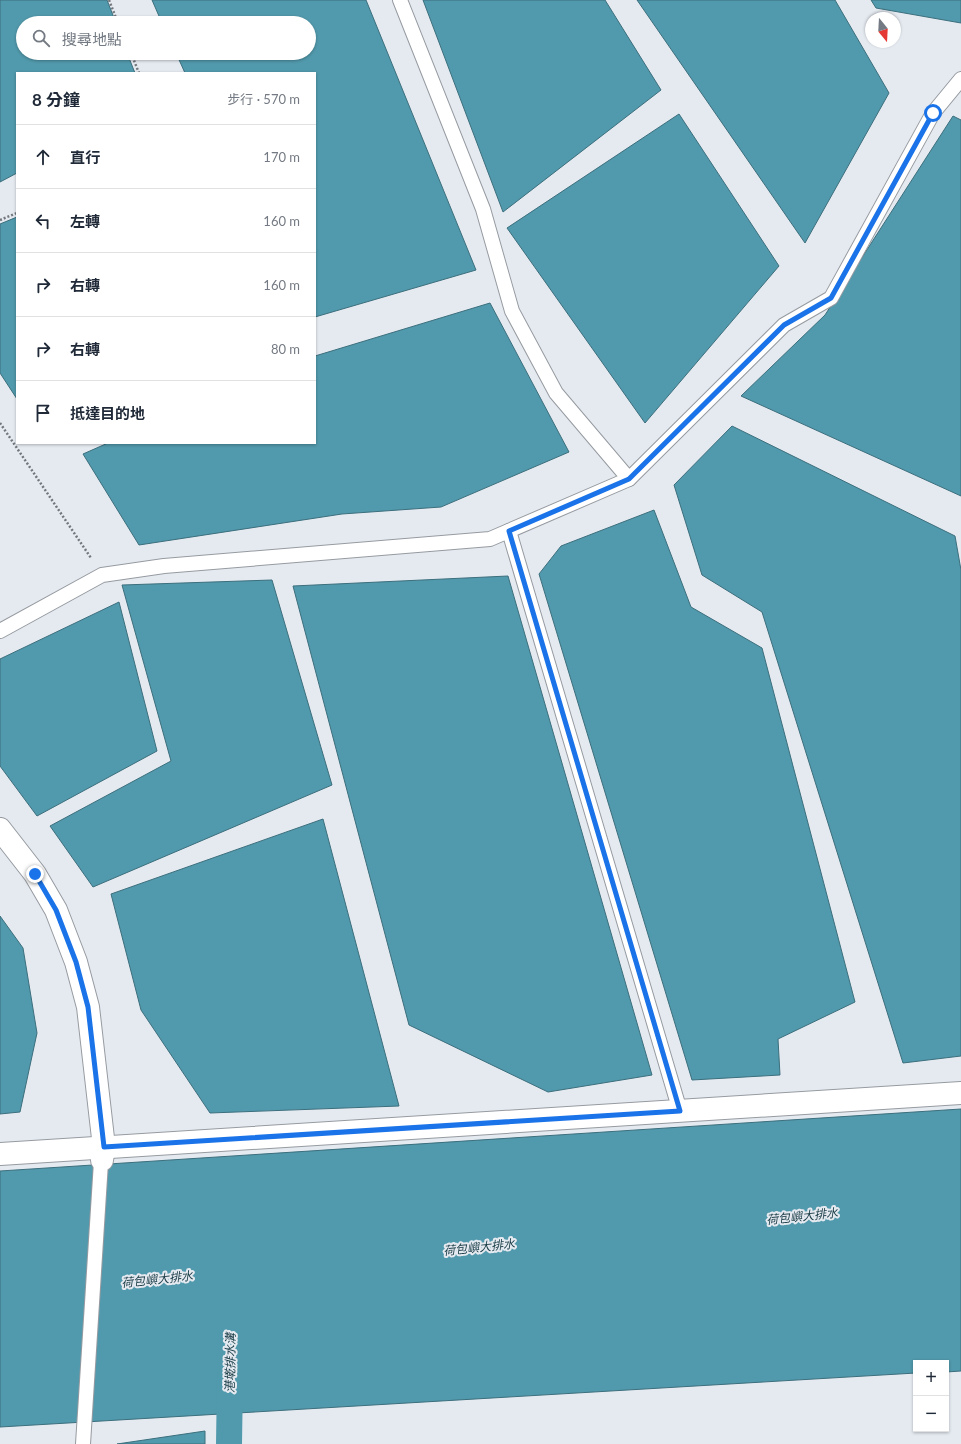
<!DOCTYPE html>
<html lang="zh-TW">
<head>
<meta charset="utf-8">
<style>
  :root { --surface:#fff; --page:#f2f2f3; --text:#1f2937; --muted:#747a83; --line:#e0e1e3 }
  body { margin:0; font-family:Lato,"Noto Sans TC",sans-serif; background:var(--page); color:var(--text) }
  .controls { position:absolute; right:12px; bottom:12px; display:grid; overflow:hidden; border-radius:0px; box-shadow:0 1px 3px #0004 }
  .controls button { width:36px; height:36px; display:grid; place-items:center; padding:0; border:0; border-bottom:1px solid var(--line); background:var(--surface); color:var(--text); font:20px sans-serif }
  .compass { position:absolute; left:865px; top:12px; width:36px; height:36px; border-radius:50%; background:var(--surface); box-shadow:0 1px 3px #0004; rotate:162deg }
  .stop { position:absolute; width:12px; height:12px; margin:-9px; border:3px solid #1a73e8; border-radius:50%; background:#fff }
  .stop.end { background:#1a73e8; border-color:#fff; box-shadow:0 1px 4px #0008 }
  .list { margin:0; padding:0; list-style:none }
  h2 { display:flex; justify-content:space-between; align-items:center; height:52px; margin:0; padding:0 16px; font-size:17px }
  h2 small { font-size:13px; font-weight:400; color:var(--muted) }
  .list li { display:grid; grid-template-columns:26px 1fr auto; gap:12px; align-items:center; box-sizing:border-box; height:64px; padding:0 16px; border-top:1px solid var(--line) }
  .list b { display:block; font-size:15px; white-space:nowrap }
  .list em { font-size:13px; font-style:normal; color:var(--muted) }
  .icon { flex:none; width:22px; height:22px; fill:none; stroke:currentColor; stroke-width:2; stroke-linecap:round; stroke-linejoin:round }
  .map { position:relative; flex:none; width:961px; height:1444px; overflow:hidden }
  .search { position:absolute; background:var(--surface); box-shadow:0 1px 3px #0004; left:16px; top:16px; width:300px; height:44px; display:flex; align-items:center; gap:10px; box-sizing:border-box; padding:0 14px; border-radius:22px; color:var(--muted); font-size:15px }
  .panel { position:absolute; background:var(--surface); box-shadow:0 1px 3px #0004; left:16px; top:72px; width:300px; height:372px; border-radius:0px }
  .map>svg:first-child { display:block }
  .water { fill:#5199ac; stroke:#3c6f7d }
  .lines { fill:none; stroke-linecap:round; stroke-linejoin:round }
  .canal { stroke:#5199ac; stroke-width:26 }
  .service-casing { stroke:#969ba1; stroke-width:16 }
  .minor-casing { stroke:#969ba1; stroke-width:24 }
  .path { stroke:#73777c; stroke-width:2.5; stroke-dasharray:2 2; stroke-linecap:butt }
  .service { stroke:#fff; stroke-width:14 }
  .minor { stroke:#fff; stroke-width:22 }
  .route { stroke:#1a73e8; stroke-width:5 }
  .labels { text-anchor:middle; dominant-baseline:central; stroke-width:4; stroke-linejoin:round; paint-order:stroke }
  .water-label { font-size:12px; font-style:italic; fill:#1a3c46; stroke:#e5eaf1 }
</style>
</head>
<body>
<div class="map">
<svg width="961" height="1444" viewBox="0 0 961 1444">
  <rect width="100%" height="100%" fill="#e5eaf1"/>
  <g class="water">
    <path d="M0 0H107L116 23H23V53H127L135 73H17V173L0 182Z"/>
    <path d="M152 0H366L476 270 315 317V73H185L176 53H309V23H162Z"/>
    <path d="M423 0H605L661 90 503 212Z"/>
    <path d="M637 0H835L889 93 805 243Z"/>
    <path d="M871 0H961V23L876 8Z"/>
    <path d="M679 114 779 266 645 423 507 228Z"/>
    <path d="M953 116 961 120V496L741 396 825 315Z"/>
    <path d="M17 217V399L0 373V224Z"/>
    <path d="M490 303 569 452 441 507 342 514 139 545 83 454 108 443H315V356Z"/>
    <path d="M732 426 955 536 961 570V1056L903 1063 762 612 702 575 674 485Z"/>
    <path d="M654 510 691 607 762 648 855 1002 778 1039 780 1075 692 1080 539 574 561 546Z"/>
    <path d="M508 576 652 1075 548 1092 409 1025 293 586Z"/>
    <path d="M272 580 332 785 93 887 50 826 171 761 122 585Z"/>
    <path d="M119 602 157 751 37 816 0 766V659Z"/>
    <path d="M323 819 399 1106 210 1113 141 1010 111 894Z"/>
    <path d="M0 916 23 948 37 1033 20 1112 0 1114Z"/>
    <path d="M961 1109V1371L946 1372V1363H916V1373L0 1427V1171Z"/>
    <path d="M205 1431V1444H117Z"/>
  </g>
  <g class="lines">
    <path class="canal" d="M229 1444 230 1378"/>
    <defs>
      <g id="service">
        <path d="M400 0 483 209 512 311 556 393 629 479"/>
        <path d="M509 531 680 1111"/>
        <path d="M0 631 102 575 164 566 490 539 629 479 784 325 831 298 933 113 961 79"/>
        <path d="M83 1444 101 1162"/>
      </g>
      <g id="minor">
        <path d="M0 829 35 874 56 910 76 962 88 1007 104 1147 102 1160"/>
        <path d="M0 1154 961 1093"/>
      </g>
    </defs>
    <use href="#service" class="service-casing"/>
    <use href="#minor" class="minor-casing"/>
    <g class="path">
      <path d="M109 0 118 23"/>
      <path d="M131 53 139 73"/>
      <path d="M0 220 17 213"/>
      <path d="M0 423 91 558"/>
    </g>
    <use href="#service" class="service"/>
    <use href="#minor" class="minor"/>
  </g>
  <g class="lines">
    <path class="route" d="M35 874 56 910 76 962 88 1007 104 1147 680 1111 509 531 629 479 784 325 831 298 933 113"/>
  </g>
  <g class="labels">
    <g class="water-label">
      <text transform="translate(802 1216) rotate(-6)">荷包嶼大排水</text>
      <text transform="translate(479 1247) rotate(-6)">荷包嶼大排水</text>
      <text transform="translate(157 1279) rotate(-6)">荷包嶼大排水</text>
      <text transform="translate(230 1363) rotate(-89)">港墘排水溝</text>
    </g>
  </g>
</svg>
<div class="controls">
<button>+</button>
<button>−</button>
</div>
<svg class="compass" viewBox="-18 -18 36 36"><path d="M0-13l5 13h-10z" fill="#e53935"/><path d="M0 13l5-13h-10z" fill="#747a83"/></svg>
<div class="stop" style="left:933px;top:113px"></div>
<div class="stop end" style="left:35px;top:874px"></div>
<div class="search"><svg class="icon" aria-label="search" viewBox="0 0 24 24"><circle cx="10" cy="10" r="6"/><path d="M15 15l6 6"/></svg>搜尋地點</div>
<section class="panel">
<h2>8 分鐘<small>步行 · 570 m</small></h2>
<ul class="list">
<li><svg class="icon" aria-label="ahead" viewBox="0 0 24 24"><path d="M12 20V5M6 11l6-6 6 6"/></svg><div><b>直行</b></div><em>170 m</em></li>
<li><svg class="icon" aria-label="left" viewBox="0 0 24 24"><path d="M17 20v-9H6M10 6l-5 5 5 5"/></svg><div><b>左轉</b></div><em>160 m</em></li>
<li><svg class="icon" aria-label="right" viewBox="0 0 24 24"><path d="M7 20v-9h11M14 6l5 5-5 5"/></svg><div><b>右轉</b></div><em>160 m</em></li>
<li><svg class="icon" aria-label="right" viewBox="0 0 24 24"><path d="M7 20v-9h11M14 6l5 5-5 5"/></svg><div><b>右轉</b></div><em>80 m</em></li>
<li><svg class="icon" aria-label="arrive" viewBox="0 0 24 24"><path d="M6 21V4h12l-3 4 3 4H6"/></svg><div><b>抵達目的地</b></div></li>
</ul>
</section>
</div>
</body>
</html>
